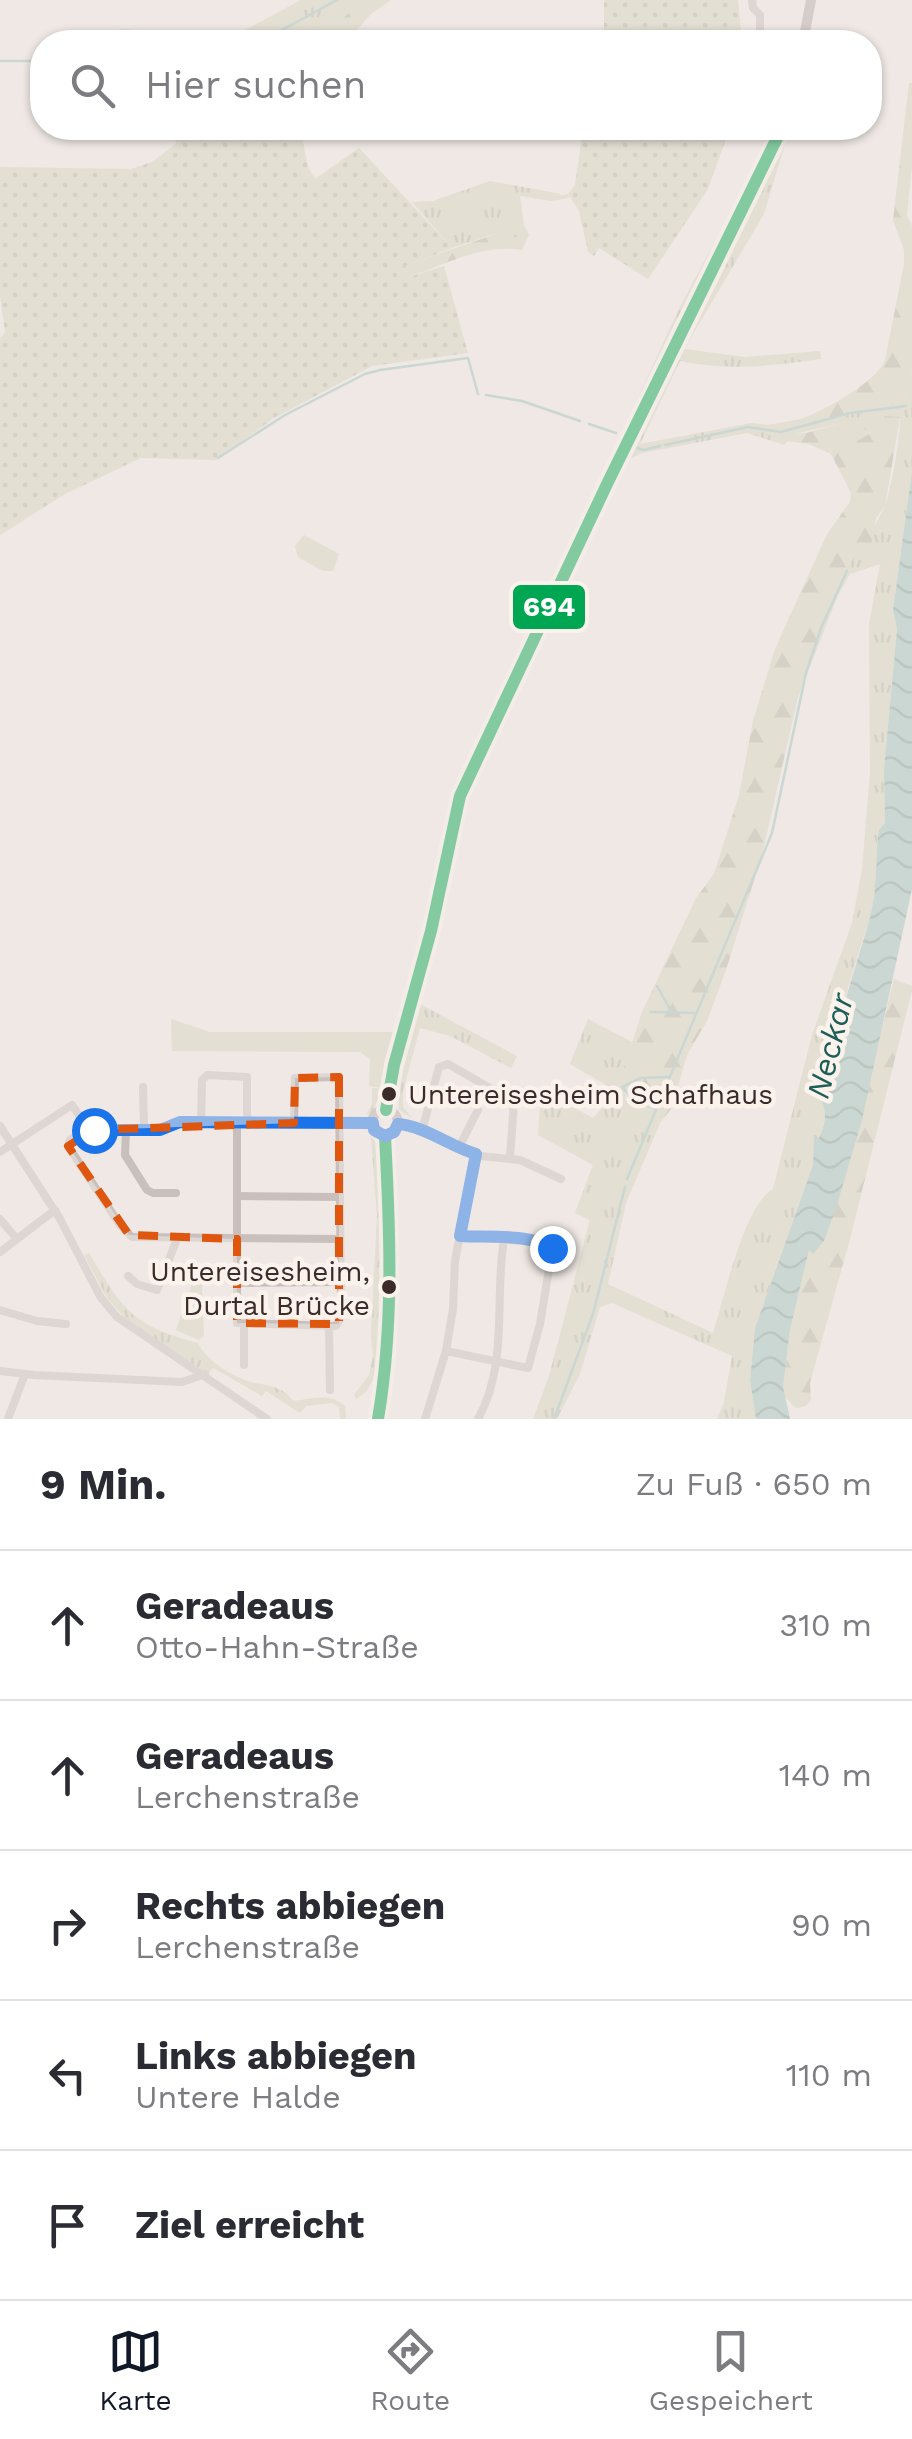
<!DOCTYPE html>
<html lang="de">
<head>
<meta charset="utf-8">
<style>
  :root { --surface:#fff; --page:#f2f2f3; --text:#2b2b33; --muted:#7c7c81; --line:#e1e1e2; --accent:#111827 }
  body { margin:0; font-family:"Work Sans",sans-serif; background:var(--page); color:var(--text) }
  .stop { position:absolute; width:30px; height:30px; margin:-22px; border:8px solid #1a73e8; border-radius:50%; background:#fff }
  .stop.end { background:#1a73e8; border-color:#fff; box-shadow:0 2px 10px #0008 }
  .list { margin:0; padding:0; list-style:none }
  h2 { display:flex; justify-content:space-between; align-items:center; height:130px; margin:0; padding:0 40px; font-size:42px }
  h2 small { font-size:32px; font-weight:400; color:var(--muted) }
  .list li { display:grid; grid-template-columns:65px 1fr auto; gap:30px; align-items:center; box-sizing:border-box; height:150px; padding:0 40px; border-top:2px solid var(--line) }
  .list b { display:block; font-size:38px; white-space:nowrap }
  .list p { margin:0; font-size:32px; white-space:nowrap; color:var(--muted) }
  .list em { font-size:32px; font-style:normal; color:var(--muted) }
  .icon { flex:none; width:55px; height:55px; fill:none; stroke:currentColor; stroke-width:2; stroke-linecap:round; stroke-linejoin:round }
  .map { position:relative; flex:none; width:912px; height:1419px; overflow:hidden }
  .search { position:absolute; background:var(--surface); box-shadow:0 2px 8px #0004; left:30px; right:30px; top:30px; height:110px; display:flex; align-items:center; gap:25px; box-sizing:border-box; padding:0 35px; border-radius:40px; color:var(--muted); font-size:38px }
  .sheet { height:880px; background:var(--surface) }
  nav { display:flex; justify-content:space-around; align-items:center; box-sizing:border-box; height:140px; border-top:2px solid var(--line); background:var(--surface); font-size:28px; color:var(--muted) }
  nav a { display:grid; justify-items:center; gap:5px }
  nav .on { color:var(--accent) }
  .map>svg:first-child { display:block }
  .grass { fill:url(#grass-tufts) }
  .forest { fill:url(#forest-firs) }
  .park { fill:#d4d5be }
  .garden { fill:url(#garden-dots) }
  .water { fill:url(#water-waves) }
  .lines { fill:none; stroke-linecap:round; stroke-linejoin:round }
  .stream { stroke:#9ec3bd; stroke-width:2.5 }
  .minor { stroke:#c9c0bd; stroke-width:8 }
  .major { stroke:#b8aeac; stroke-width:10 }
  .bus-1-casing { stroke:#fbf2ec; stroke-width:20 }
  .bus-1 { stroke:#00a651; stroke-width:12 }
  .route { stroke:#1a73e8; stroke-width:12 }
  .marked { fill:none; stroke:#df570e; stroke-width:8; stroke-dasharray:20 12; stroke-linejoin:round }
  .bus-dot { fill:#3b2c2a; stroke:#fbf2ec; stroke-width:4 }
  .labels { text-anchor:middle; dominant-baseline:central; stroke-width:9; stroke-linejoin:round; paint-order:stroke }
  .bus-label { font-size:28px; fill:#3b2c2a; stroke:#fbf2ec; text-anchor:start }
  .water-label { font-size:32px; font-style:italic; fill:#1c5f58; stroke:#fbf2ec }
  .line-badge { stroke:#fbf2ec; stroke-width:4 }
  .badge-label { font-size:28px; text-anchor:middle; font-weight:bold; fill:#fff }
</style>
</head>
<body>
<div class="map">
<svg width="912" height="1419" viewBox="0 0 912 1419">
  <defs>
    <pattern id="grass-tufts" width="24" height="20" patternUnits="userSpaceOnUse" patternTransform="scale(2.5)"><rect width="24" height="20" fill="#d4d5be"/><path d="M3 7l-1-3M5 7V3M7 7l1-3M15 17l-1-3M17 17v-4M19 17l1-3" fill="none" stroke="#b7b7a3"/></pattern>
    <pattern id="forest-firs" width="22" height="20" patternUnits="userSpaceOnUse" patternTransform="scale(2.5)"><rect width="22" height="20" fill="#d4d5be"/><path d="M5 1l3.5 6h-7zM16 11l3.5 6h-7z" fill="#b7b7a3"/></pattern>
    <pattern id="garden-dots" width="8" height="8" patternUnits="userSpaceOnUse" patternTransform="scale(2.5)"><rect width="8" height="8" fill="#d4d5be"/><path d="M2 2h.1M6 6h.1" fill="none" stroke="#b7b7a3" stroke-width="1.8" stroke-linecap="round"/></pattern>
    <pattern id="water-waves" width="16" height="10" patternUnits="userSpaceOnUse" patternTransform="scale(2.5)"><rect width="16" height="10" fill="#9ec3bd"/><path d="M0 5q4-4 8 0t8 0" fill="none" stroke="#829f9a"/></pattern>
  </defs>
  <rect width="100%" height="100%" fill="#efe8e4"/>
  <g class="grass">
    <path d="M301 0H364L336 24 322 42H312L314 37 304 42H240L232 37Z"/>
    <path d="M763 128H790L764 214 684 349 745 357 820 351 821 359C772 366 729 371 680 361L640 444 751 423 768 425 796 420 800 426 905 401 912 368V471L893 610 897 629 884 769 885 823 877 841 880 846C877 871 876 899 868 923 857 959 829 1040 834 1076L824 1087C823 1102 827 1117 822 1131 819 1144 812 1151 813 1165L755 1328 750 1380 756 1419H717L724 1402 732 1356 612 1303 600 1307 580 1374 557 1419H533L549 1376 590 1220 575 1213 593 1165 538 1135 541 1090 593 1118 612 1097 613 1089 570 1064 588 1019 632 1042 622 1073 628 1088 625 1099 650 1126 660 1123 626 1203 608 1284 713 1333C724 1299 744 1205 773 1189L812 1035 852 923 862 869 870 773 869 624 880 564 850 574 847 568C860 547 875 528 885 506 891 493 901 431 900 417L862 428 871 431 859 440H851L842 423 772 439 788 441 784 445 747 433 642 453 631 458 602 507 464 803C444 868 437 937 416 1002L517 1056 511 1068 450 1036 420 1028 403 1091V1107L412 1118 399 1110 398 1086 382 1088 372 1114H367L372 1104V1088H382L397 1038 393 1032 399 1025 423 939 451 806 676 315 707 256 742 200 759 164 767 143Z"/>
    <path d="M490 181 561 194 559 196 568 194 569 198 551 201 520 196 524 225 519 237 507 239 495 234 452 248 412 202 433 201Z"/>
    <path d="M371 1137 381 1147C385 1225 387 1303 373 1380L366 1392 356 1399 354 1395 369 1375 373 1356 371 1332 377 1217Z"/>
    <path d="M89 1253C123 1310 131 1325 198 1343 205 1358 225 1372 242 1379 260 1387 280 1382 293 1401 313 1399 329 1392 345 1406L346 1419H340L339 1407 332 1403 306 1406 300 1413 266 1391 262 1396 213 1368 208 1374 127 1320 107 1298 84 1255Z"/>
  </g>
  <g class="forest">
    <path d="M364 0H391L372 13 346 42H322L336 24Z"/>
    <path d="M126 29 211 41 232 37 240 42H93L99 32Z"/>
    <path d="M909 83H912V166L907 215 912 226V367L905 401 799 426 796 420C819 415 878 381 885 360L904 264V250L893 220Z"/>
    <path d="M524 225 529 235 522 250C478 243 440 268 399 280L395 269 496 234 507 239 519 237Z"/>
    <path d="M863 415 900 417 885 506 876 518 870 550 853 558 847 568 850 574 838 595 798 697 762 855 726 970 707 1021 687 1055 671 1109 660 1123 650 1126 625 1114 628 1088 622 1073 642 1012 696 898 714 874 739 795 753 721 775 649 827 534 850 502 851 493 831 454 809 444 772 439 770 435 806 433 842 423 851 439 859 440 871 432 857 426 854 420Z"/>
    <path d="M894 979 912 986V990L850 1239 810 1383 811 1400 806 1406 796 1408 785 1397 783 1387 790 1330 809 1250 881 1032Z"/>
  </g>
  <g class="park">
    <path d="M304 535 339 554 333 571H323L298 557 295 546Z"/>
    <path d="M171 1019 210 1032H393L397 1038 382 1088 369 1086 370 1059 360 1052 172 1051Z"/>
    <path d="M199 1264 205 1274 202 1288 204 1336 199 1340 176 1330Z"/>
  </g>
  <g class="garden">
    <path d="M604 0H738L742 42H604Z"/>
    <path d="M173 128H300L308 167 315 179 359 148 452 248 395 270 399 280 444 266 468 353 372 366 274 418 216 460 141 458 65 494 0 535V339L5 332 0 296V167L131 169 152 162 176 144Z"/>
    <path d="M583 128H730L708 189 648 279 599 248 594 256 588 252 579 211 568 194 575 185Z"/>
  </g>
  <path class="water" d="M912 471V889L862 1120 836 1208 824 1241 813 1254 809 1250 790 1330 783 1387 790 1419H756L750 1380 755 1328 813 1165 814 1138H819C826 1125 827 1109 820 1097L834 1076C829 1036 863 950 872 908 878 882 875 855 879 830L885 823 884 769 897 629 893 610Z"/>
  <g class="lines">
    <g class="stream">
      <path d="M260 42 337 0"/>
      <path d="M0 61H42"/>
      <path d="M486 395 522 401 580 421"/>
      <path d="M589 424 616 433"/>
      <path d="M665 445 748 427 781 432 850 413 906 406"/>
      <path d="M632 446 643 450 660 446"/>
      <path d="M218 458 285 415 365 374 380 370 468 358 478 394"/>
      <path d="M657 986 671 1011"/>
      <path d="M651 1012 694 1013"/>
      <path d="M656 1109 635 1101 622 1087 641 1078 669 1077"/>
      <path d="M627 1179 772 833 806 673 821 628 847 571"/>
      <path d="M554 1419 593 1314 625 1187"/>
    </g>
    <g class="minor">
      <path d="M752 0 753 8 760 15V30"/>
      <path d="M143 1087 144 1130"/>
      <path d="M201 1123 202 1080 207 1075 247 1077V1123"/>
      <path d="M237 1123V1323L336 1326 341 1318 339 1077 295 1078 294 1123"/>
      <path d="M398 1124 410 1125 458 1149 481 1156 520 1160 561 1179"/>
      <path d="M0 1126 60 1219 101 1298 117 1317 267 1419"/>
      <path d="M87 1127 70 1140 68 1146 120 1225 132 1237 340 1239"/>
      <path d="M87 1127 160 1130 180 1122 373 1123"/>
      <path d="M126 1130 125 1155 147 1190 153 1193H176"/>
      <path d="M422 1131 439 1067 448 1064 514 1102 510 1158"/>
      <path d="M458 1149 478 1110"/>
      <path d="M0 1152 72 1105 87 1127"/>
      <path d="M237 1196 340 1197"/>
      <path d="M0 1219 17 1239"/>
      <path d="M0 1252 55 1210"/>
      <path d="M128 1276 137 1284 157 1290 177 1239"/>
      <path d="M237 1283 340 1282"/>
      <path d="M0 1310 37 1321 66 1324"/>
      <path d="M244 1325V1365"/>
      <path d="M329 1326 330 1390"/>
      <path d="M446 1351 528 1368 540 1324 552 1251 546 1243 460 1236"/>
      <path d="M0 1371 34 1375 182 1382 205 1374"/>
      <path d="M8 1419 25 1374"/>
      <path d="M425 1419 446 1351 453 1309 455 1261 475 1154"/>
      <path d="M478 1419C509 1363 494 1299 504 1239"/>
    </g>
    <g class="major">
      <path d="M803 42 811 0"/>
      <path d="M386 1110C392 1049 417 991 431 931 441 886 446 840 460 796 536 628 617 464 697 298 725 241 759 188 782 128"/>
      <circle cx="385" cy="1123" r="13"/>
      <path d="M378 1419 384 1384 391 1256 385 1136"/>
    </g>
    <defs>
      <g id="bus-1">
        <path d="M386 1110 394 1065 431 931 460 796 607 484 782 128"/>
        <path d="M378 1419C394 1325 390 1230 385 1136"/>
      </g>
    </defs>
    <use href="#bus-1" class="bus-1-casing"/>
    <use href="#bus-1" class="bus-1"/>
  </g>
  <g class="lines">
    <path class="route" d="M94 1130H160L180 1122 373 1123 374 1130 385 1136 394 1132 398 1124C424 1126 450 1146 476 1154L460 1236C486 1238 530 1233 552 1248"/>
  </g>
  <path d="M0 0H912V1419H0ZM339 1077V1324L237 1323V1239L129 1235 68 1146 93 1130 294 1123 295 1078Z" fill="#efe8e4" fill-opacity=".55" fill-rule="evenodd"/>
  <path class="marked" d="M339 1077V1324L237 1323V1239L129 1235 68 1146 93 1130 294 1123 295 1078Z"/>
  <g class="bus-dot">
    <circle cx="389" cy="1094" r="9"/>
    <circle cx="389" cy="1287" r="9"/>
  </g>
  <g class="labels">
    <g class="bus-label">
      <text x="408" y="1094">Untereisesheim Schafhaus</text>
      <text x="370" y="1271" text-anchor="end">Untereisesheim,<tspan x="370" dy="34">Durtal Brücke</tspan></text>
    </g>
    <g class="water-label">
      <text transform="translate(830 1046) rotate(-76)">Neckar</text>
    </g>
  </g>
  <rect class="line-badge" x="511" y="583" width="76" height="48" rx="10" fill="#00a651"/>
  <g class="badge-label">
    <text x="549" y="616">694</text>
  </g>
</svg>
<div class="stop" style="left:94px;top:1130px"></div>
<div class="stop end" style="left:552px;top:1248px"></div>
<div class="search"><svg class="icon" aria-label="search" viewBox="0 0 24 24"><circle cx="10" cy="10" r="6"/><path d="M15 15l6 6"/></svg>Hier suchen</div>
</div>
<section class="sheet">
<h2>9 Min.<small>Zu Fuß · 650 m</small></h2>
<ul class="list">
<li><svg class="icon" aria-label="ahead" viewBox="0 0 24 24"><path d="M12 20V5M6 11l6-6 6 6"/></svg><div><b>Geradeaus</b><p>Otto-Hahn-Straße</p></div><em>310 m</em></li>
<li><svg class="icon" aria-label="ahead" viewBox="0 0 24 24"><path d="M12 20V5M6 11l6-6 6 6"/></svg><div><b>Geradeaus</b><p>Lerchenstraße</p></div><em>140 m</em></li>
<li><svg class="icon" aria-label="right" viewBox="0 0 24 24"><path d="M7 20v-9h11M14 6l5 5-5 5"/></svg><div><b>Rechts abbiegen</b><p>Lerchenstraße</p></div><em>90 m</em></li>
<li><svg class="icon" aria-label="left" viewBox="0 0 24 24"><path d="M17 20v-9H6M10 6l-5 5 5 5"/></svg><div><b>Links abbiegen</b><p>Untere Halde</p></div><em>110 m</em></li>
<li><svg class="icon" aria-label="arrive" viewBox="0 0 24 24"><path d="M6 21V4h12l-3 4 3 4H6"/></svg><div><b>Ziel erreicht</b></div></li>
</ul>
</section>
<nav>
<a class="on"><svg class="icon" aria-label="map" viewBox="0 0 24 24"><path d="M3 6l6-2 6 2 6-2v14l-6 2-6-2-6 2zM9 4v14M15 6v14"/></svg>Karte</a>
<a><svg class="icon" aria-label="directions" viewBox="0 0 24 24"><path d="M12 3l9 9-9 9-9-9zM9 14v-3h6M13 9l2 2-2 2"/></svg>Route</a>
<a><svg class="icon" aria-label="saved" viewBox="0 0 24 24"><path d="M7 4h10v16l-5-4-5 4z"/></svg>Gespeichert</a>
</nav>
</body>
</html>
